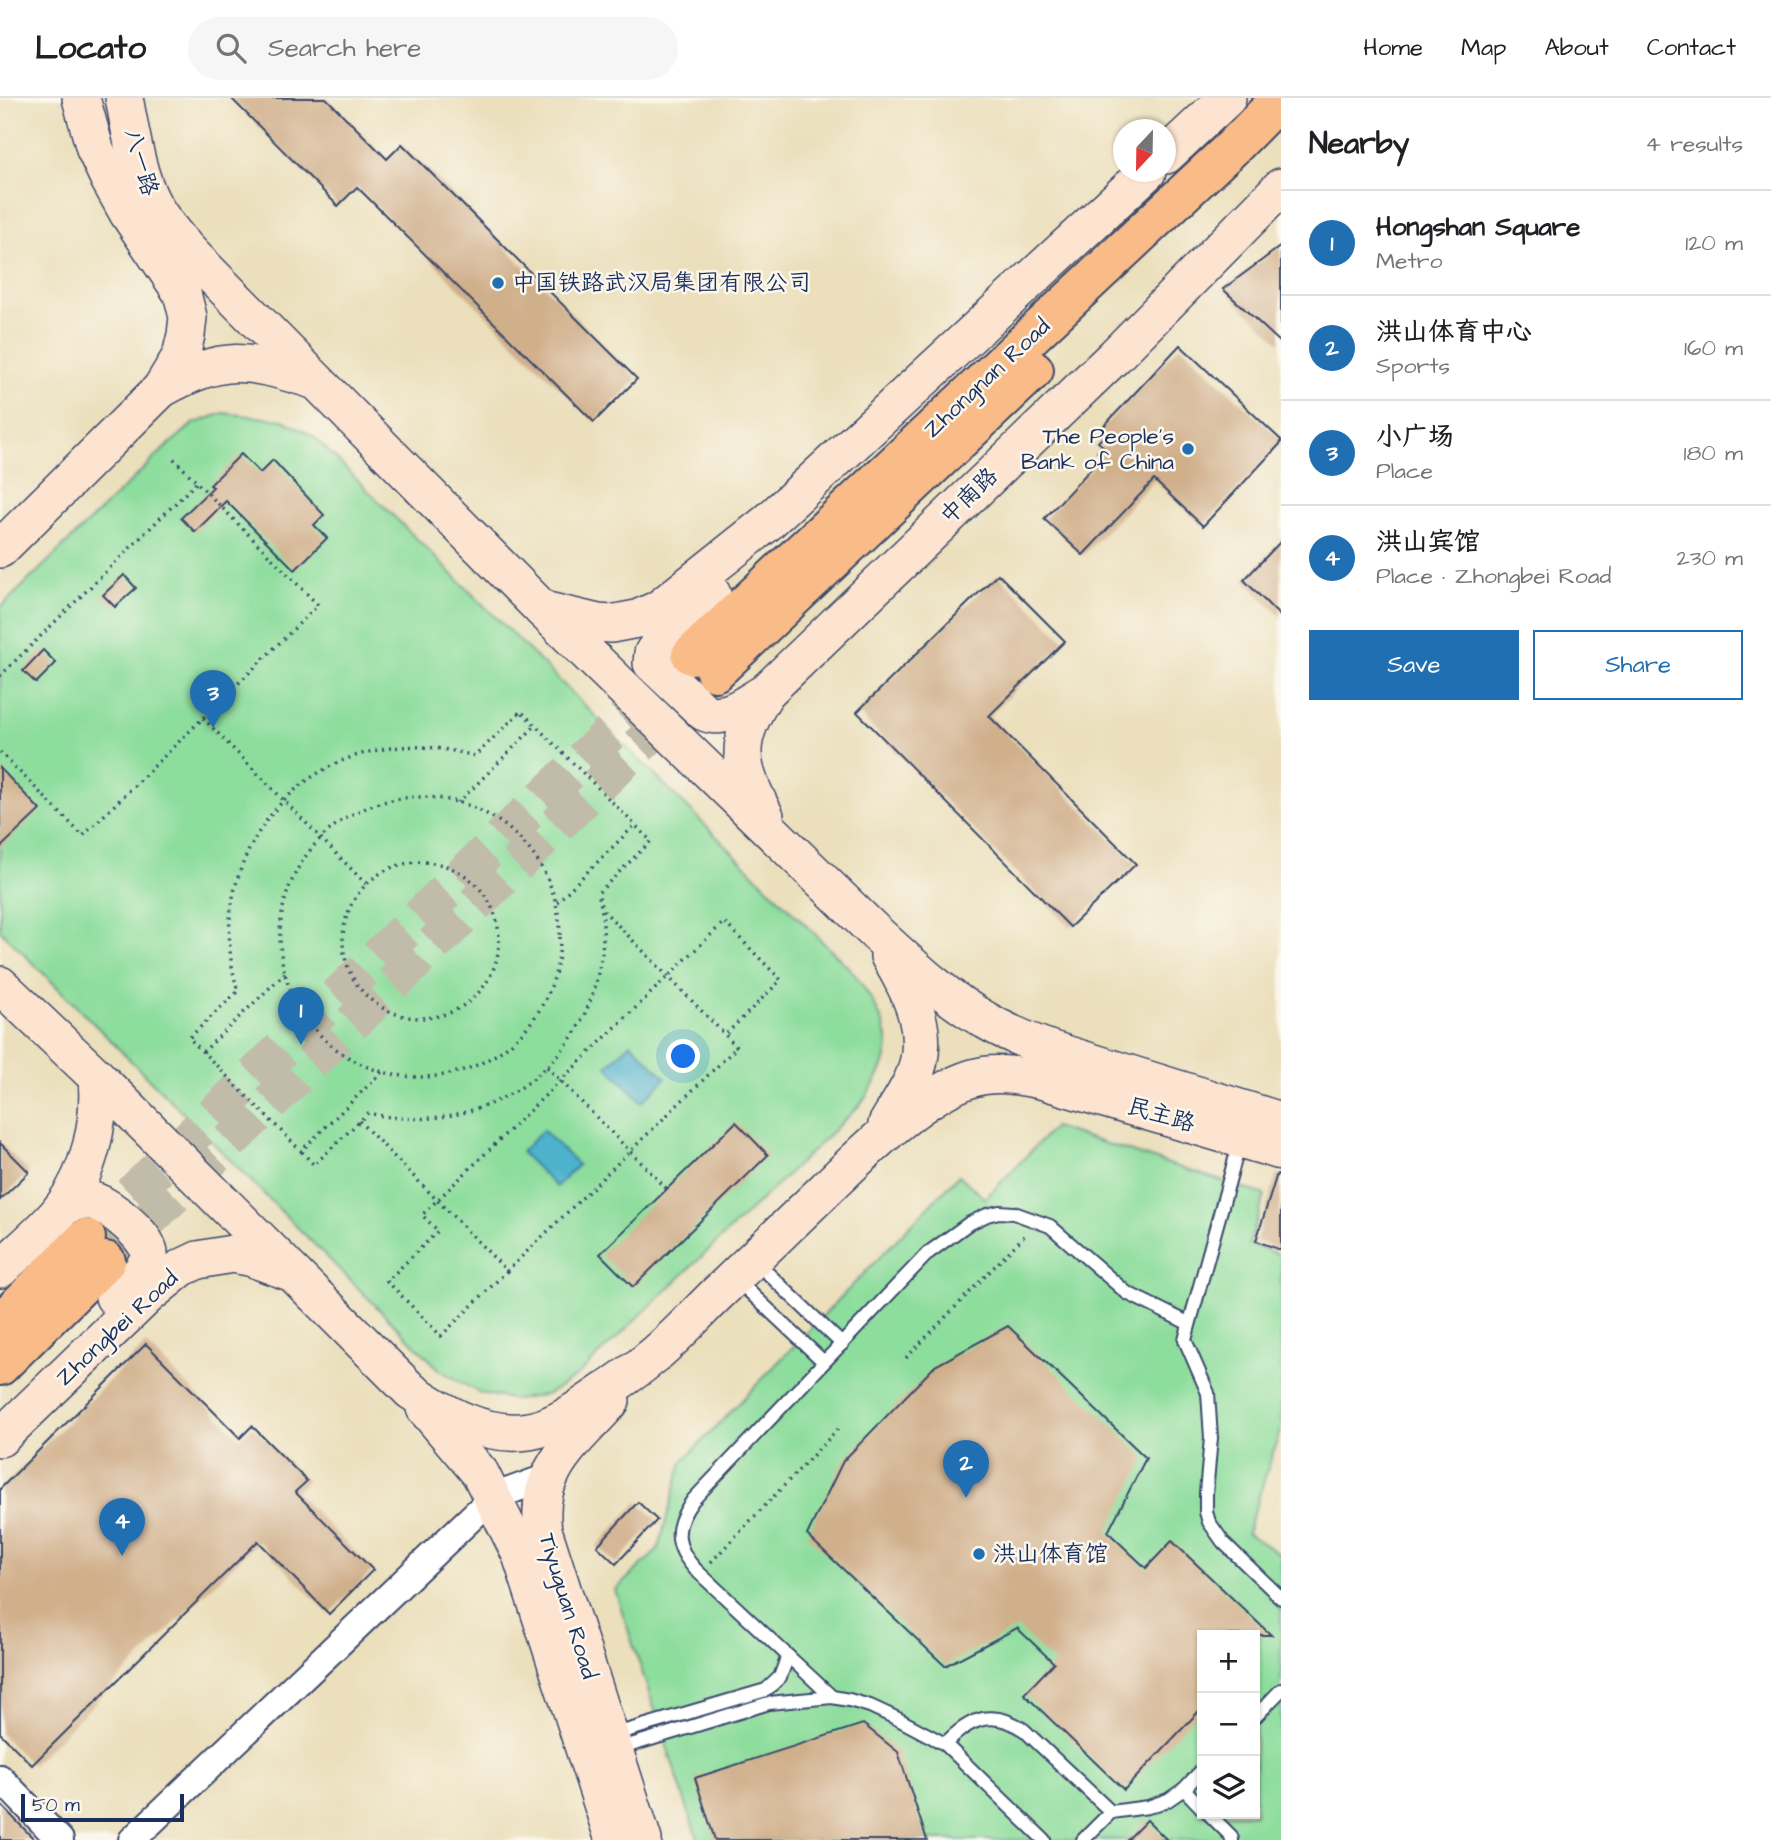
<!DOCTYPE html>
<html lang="en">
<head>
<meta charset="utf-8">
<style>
  :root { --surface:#fff; --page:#f6f6f6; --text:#202124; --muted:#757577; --line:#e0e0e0; --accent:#1f6fb2 }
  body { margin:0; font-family:"Architects Daughter","LXGW WenKai TC",sans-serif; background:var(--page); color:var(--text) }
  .controls { position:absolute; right:21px; bottom:21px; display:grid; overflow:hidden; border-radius:0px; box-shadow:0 2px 5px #0004 }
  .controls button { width:63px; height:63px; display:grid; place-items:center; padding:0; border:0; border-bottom:2px solid var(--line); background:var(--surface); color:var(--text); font:35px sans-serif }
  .compass { position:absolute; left:1113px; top:21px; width:63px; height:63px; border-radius:50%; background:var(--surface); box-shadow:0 2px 5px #0004; rotate:202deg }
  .scale { position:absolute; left:21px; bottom:18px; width:163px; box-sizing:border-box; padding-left:7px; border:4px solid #1b2f5e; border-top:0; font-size:19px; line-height:24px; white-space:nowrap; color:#1b2f5e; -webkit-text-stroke:5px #fbf7ec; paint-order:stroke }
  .you { position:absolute; left:684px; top:959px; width:24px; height:24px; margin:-18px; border:5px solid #fff; border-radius:50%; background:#1a73e8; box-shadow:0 0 0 10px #1a73e833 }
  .badge { display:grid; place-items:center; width:46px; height:46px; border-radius:50%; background:var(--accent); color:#fff; font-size:23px; font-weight:700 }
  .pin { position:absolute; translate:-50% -58px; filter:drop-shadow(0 2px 4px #0008) }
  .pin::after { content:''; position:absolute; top:37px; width:24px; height:21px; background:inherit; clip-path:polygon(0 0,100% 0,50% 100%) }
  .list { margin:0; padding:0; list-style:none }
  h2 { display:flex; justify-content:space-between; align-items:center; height:91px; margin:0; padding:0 28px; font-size:30px }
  h2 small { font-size:23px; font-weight:400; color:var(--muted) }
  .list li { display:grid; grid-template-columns:46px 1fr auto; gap:21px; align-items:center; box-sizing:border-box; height:105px; padding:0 28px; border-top:2px solid var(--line) }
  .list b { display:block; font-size:26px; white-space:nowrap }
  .list p { margin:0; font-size:23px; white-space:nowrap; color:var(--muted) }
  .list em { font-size:23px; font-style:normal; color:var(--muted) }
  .actions { display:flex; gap:14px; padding:21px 28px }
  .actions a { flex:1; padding:16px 0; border:2px solid var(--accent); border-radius:0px; text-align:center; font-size:24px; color:var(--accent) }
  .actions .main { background:var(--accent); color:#fff }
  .icon { flex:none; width:38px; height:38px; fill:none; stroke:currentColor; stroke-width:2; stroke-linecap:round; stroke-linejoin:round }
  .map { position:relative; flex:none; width:1281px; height:1742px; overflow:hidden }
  header { display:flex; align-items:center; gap:42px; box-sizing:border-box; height:98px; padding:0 35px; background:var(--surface); border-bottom:2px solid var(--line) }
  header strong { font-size:33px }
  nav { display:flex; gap:38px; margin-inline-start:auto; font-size:24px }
  .search { width:490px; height:63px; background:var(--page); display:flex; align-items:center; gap:18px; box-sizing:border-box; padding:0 24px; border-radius:38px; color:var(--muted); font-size:26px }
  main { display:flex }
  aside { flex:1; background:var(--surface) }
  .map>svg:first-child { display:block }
  .green { fill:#8ddd9d; stroke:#54867e; stroke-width:2; fill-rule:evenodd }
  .water { fill:#4db2cc; stroke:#347095; stroke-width:2 }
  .building { fill:#d0af8b }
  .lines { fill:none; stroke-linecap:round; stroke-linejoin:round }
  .primary-tunnel { stroke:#c1bca9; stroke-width:38; stroke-dasharray:38 19; stroke-linecap:butt }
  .lane-casing { stroke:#3a496c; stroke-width:16 }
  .street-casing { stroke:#3a496c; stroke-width:30 }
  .secondary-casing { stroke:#3a496c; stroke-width:40 }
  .primary-casing { stroke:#3a496c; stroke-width:42 }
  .path { stroke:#3a496c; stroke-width:3.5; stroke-dasharray:2 5; stroke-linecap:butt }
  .lane { stroke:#fff; stroke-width:12 }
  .street { stroke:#fff; stroke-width:26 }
  .secondary { stroke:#fde4d0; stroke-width:37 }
  .primary { stroke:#f9bc89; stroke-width:38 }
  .poi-dot { fill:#1f6fb2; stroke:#fbf7ec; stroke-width:2.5 }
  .labels { text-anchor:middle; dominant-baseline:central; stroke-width:5; stroke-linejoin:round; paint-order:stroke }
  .street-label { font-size:23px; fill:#1b2f5e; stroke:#fbf7ec }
  .poi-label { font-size:23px; fill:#1b2f5e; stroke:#fbf7ec; text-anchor:start }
</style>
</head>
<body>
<header>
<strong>Locato</strong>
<div class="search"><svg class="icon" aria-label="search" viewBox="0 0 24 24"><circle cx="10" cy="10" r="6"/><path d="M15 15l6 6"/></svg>Search here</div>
<nav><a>Home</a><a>Map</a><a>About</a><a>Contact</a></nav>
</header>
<main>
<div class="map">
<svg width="1281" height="1742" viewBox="0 0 1281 1742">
  <rect width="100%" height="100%" fill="#fbf7ec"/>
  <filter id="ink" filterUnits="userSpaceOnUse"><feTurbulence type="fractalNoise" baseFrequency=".0143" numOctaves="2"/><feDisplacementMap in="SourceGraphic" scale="14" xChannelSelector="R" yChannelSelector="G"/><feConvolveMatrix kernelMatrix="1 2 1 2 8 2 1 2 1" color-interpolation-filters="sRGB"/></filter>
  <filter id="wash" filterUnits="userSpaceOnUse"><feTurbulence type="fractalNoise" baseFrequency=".00686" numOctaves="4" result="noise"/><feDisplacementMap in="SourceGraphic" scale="28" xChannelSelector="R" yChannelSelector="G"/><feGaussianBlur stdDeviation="1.57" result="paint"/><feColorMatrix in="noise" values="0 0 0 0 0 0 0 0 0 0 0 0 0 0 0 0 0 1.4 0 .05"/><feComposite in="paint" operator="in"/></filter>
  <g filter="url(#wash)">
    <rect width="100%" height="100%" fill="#ebdfbc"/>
    <g class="green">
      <path d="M223 315 283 322 313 338 853 874C867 893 892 929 887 954 884 974 870 992 859 1008L578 1277 548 1296 516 1302 480 1295 441 1273 0 832V510L164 351 193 326Z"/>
      <path d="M1054 1029 1265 1097 1249 1146 1281 1157V1330L1247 1435 1281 1457V1742H698L615 1492 658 1452 682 1364 959 1077 985 1101ZM1202 1537H1255V1716H1202Z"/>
    </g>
    <g class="water">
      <path d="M631 945 666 980 642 1004 607 968Z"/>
      <path d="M543 1032 578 1067 556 1089 521 1054Z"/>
    </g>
    <g id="blocks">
      <g class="building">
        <path d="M231 0H326L387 61 402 46 637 281 594 324 357 89 338 108Z"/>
        <path d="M1281 148V245L1223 191Z"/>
        <path d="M1180 247 1281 342V345L1203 428 1154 382 1083 457 1044 421 1102 359 1097 354 1103 348 1098 344 1105 337 1100 332Z"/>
        <path d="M241 356 260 375 273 362 324 417 314 427 327 440 295 472 226 403 195 434 181 420 213 389 210 387Z"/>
        <path d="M1281 443V519L1244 482Z"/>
        <path d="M998 476 1065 543 989 618 1136 766 1070 829 857 614Z"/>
        <path d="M124 477 136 490 115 509 103 497Z"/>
        <path d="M43 552 56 565 36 585 23 573Z"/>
        <path d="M0 670 40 712 0 750Z"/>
        <path d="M736 1024 768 1057 633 1189 600 1156Z"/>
        <path d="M0 1045 29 1074 0 1102Z"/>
        <path d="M1277 1076 1281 1077V1152L1256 1143Z"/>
        <path d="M1008 1228 1146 1360 1108 1434 1146 1470 1172 1443 1271 1537H1202V1610L1124 1692 1024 1596 1054 1565 1017 1530 945 1568 807 1437 843 1363 935 1268Z"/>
        <path d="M146 1246 240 1340 252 1328 307 1383 295 1394 373 1472 329 1516 258 1443 32 1667 0 1635V1391Z"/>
        <path d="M638 1404 657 1422 616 1466 597 1448Z"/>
        <path d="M863 1626 898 1654 927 1742H715L695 1680Z"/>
        <path d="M0 1706 35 1742H0Z"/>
        <path d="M1147 1722 1167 1742H1127Z"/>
      </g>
    </g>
  </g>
  <g filter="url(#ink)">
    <use href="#blocks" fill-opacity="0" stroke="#3a496c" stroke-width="2"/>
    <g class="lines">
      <g class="primary-tunnel">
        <path d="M90 1136 664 583"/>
        <path d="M106 1163 714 575"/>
      </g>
      <defs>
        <g id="lane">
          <path d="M1240 1043 1185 1242 1208 1295 1211 1340 1206 1395V1414L1209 1424 1223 1444 1281 1500"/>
          <path d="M756 1164 842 1246"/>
          <path d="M737 1182 824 1264"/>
          <path d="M832 1599 696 1472C674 1448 673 1429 693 1402L928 1155 968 1126 987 1117 999 1114 1014 1115 1050 1128 1127 1195 1188 1225"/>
          <path d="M1255 1619 1281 1592"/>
          <path d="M612 1637 766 1592 780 1579 788 1558"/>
          <path d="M945 1646C969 1621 992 1610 1024 1632L1111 1714"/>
          <path d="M618 1651 769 1605 832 1599 849 1602 870 1608 898 1621 945 1646 1044 1742"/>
          <path d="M1184 1691 1202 1710"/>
          <path d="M1209 1716 1231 1738 1232 1742"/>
          <path d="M1083 1742 1111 1714 1148 1709 1168 1702 1184 1691 1202 1672"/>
        </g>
        <g id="street">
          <path d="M0 1680 60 1742"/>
          <path d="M132 1742 493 1399 548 1379"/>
        </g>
        <g id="secondary">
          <path d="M124 0C131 34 136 74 152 105 163 125 177 141 192 157L542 511 874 833C908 864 944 899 985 922 1005 934 1027 943 1049 951L1281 1023"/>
          <path d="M1166 57 1227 0"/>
          <path d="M161 291C225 256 245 261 313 282"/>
          <path d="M0 451 161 291 181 258 186 237 188 219 182 195 128 115 109 81 95 51 81 0"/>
          <path d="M712 496 659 546 653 555 652 565 704 614C725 624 747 605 766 594"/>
          <path d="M543 512 598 525 611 526 637 521 659 511 767 425 1147 74"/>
          <path d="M765 718C738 665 733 647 766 594L1115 258 1281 89"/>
          <path d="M0 887 97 979 411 1293C445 1316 486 1340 529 1333 558 1328 584 1307 608 1291 621 1282 635 1273 647 1263 673 1243 695 1217 719 1194 755 1159 791 1125 826 1091 864 1054 923 995 973 980 996 973 1019 978 1041 982L1281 1053"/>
          <path d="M887 1026C895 1012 905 998 912 983 933 939 912 896 889 858"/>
          <path d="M62 1110C72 1104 82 1101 93 1103 109 1107 152 1141 149 1158 145 1176 126 1188 114 1199"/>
          <path d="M0 1171C20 1152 47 1131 63 1109 90 1073 101 1023 97 979"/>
          <path d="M611 1303C575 1344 534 1372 543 1432L643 1742"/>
          <path d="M425 1310 480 1375 521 1457 614 1742"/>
          <path d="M0 1340 147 1198 181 1170 198 1162 232 1156 249 1159 287 1173"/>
        </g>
        <g id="primary">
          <path d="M691 557 1234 48 1281 0"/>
          <path d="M715 574 1034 272"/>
          <path d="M0 1225 86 1140"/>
          <path d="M0 1268 106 1163"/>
        </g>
      </defs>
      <use href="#lane" class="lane-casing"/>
      <use href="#street" class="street-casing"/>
      <use href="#secondary" class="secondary-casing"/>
      <use href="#primary" class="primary-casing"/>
      <g class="path">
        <path d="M0 578 197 384"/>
        <path d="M203 620 366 786"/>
        <path d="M0 654 83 738 318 507 172 359"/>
        <circle cx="420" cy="839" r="140"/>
        <path d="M458 705 535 628"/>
        <circle cx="421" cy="842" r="78"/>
        <path d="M557 804 635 727"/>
        <path d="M285 875 203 954 301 1053 382 974"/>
        <path d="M203 954 189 940 238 893C204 783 274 664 391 650 420 646 447 651 475 658L521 613 651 743 598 795C606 823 604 852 597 880 573 984 468 1039 368 1015L314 1067 301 1053"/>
        <path d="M547 969 667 1091"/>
        <path d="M359 1023 507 1173 737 949 604 813"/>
        <path d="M507 1173 441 1238 387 1183 438 1133 422 1117 724 824 781 882 725 937"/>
        <path d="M906 1260 1026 1136"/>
        <path d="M711 1464 838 1331"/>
      </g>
      <use href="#lane" class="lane"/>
      <use href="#street" class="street"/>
      <use href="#secondary" class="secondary"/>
      <use href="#primary" class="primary"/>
    </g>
  </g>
  <g class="poi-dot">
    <circle cx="498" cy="185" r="7"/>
    <circle cx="1188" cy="351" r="7"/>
    <circle cx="979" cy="1456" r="7"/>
  </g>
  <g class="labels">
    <g class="street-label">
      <text transform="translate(141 64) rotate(74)">八一路</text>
      <text transform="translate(987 280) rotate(-43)">Zhongnan Road</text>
      <text transform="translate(969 398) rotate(-44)">中南路</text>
      <text transform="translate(1161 1017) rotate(16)">民主路</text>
      <text transform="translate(117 1230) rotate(-43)">Zhongbei Road</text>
      <text transform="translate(568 1508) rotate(73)">Tiyuguan Road</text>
    </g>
    <g class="poi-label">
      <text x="512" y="185">中国铁路武汉局集团有限公司</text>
      <text x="1174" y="338" text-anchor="end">The People's<tspan x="1174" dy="26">Bank of China</tspan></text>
      <text x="993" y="1456">洪山体育馆</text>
    </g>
  </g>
</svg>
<div class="controls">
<button>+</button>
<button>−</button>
<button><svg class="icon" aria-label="layers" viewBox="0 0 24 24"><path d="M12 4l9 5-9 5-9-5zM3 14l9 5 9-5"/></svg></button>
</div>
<svg class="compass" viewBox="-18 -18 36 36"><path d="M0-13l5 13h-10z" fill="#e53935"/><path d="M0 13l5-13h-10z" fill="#757577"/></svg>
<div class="scale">50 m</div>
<div class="you"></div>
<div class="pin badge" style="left:301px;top:947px">1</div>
<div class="pin badge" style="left:966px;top:1400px">2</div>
<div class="pin badge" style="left:213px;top:630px">3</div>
<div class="pin badge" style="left:122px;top:1458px">4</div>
</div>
<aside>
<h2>Nearby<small>4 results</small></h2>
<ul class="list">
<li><span class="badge">1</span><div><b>Hongshan Square</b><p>Metro</p></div><em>120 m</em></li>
<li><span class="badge">2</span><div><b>洪山体育中心</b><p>Sports</p></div><em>160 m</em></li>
<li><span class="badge">3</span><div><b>小广场</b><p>Place</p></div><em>180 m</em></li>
<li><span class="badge">4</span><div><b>洪山宾馆</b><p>Place · Zhongbei Road</p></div><em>230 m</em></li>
</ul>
<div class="actions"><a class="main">Save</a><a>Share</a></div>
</aside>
</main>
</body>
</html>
